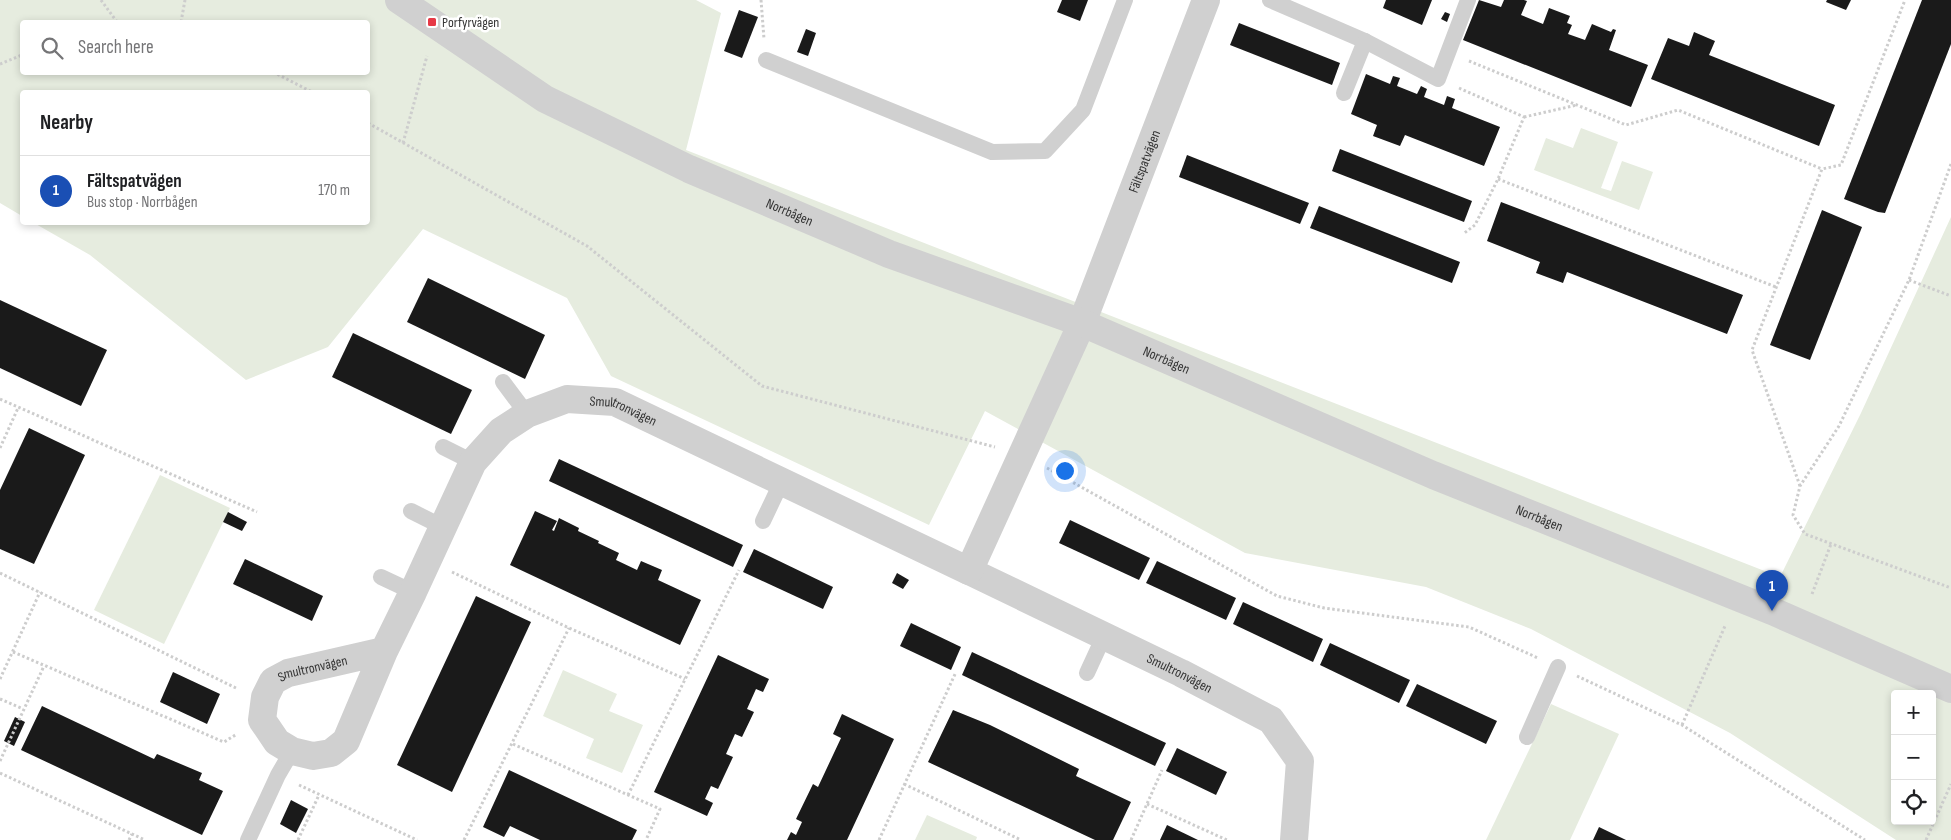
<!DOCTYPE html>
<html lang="en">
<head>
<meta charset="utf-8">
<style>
  :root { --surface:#fff; --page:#f6f6f6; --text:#202124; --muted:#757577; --line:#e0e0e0; --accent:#e63946 }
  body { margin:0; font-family:"Sofia Sans Condensed",sans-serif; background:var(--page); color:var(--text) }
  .controls { position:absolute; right:15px; bottom:15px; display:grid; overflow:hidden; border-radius:5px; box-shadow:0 2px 8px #0003 }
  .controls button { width:45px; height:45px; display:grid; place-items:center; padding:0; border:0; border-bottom:1px solid var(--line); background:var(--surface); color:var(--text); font:25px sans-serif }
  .you { position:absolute; left:1064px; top:470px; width:18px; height:18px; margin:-12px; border:4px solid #fff; border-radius:50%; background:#1a73e8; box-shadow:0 0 0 8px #1a73e833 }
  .badge { display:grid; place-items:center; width:32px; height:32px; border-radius:50%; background:var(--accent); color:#fff; font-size:16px; font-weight:700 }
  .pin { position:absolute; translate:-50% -41px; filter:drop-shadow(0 1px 2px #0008) }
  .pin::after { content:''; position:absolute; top:26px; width:18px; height:15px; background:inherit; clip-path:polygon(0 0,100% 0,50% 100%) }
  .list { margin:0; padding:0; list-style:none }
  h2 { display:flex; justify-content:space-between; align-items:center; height:65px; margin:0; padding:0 20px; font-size:21px }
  h2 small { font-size:16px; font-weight:400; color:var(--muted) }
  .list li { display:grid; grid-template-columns:32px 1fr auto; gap:15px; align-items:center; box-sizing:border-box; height:70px; padding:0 20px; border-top:1px solid var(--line) }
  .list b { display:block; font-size:19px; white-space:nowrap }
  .list p { margin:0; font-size:16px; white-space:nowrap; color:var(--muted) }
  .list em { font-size:16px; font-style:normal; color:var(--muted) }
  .icon { flex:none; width:28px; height:28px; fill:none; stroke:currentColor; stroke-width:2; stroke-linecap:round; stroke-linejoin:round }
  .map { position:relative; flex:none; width:1951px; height:840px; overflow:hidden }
  .search { position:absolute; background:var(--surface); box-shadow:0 2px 8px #0003; left:20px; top:20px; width:350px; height:55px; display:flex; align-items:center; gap:12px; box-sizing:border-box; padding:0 18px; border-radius:5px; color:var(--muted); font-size:19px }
  .panel { position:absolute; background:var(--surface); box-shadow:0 2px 8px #0003; left:20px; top:90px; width:350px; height:135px; border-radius:5px }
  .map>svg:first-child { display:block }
  .green { fill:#e6ecdf; fill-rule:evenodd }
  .building { fill:#1a1a1a }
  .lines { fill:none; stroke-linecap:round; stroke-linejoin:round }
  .path { stroke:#cdcdcd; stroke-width:3; stroke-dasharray:2.5 2.5; stroke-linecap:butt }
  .service { stroke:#d0d0d0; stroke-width:16 }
  .minor { stroke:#d0d0d0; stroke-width:28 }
  .tertiary { stroke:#d0d0d0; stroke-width:28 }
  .poi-dot { fill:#e63946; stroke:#fff; stroke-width:2 }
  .labels { text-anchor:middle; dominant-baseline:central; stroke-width:5; stroke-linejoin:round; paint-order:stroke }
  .poi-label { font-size:14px; fill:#333; stroke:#fff; text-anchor:start }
  .street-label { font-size:14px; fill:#333; stroke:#fff }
</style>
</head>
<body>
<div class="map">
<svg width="1951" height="840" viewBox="0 0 1951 840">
  <rect width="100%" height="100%" fill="#fff"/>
  <g class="green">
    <path d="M0 0H696L721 13 686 150 1780 577 1861 413 1951 217V840H1896L1730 733 1531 629 1426 587 1245 553 985 411 929 525 611 376 567 298 423 229 328 347 246 380 90 255 34 223 368 222V92H22V216L0 203ZM22 22H368V72H22ZM1895 694H1932V821H1895Z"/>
    <path d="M1581 128 1618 142 1601 188 1611 191 1622 161 1653 172 1639 210 1534 170 1546 138 1573 148Z"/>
    <path d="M160 475 230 508 164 644 94 610Z"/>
    <path d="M563 670 617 694 609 711 643 725 622 773 586 758 594 739 543 716Z"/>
    <path d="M1551 704 1619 734 1570 840H1486Z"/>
    <path d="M927 815 977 837 976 840H915Z"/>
  </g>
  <g class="building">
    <path d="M1062 0H1088L1080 21 1057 12Z"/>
    <path d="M1386 0H1432L1422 25 1383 8Z"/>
    <path d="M1479 0 1501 7 1504 0H1524L1527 1 1521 15 1543 24 1549 8 1570 16 1567 23 1572 25 1568 34 1585 40 1592 24 1611 32 1613 29 1616 30 1609 50 1648 65 1631 107 1463 40Z"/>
    <path d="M1827 0H1851L1846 10 1826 2Z"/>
    <path d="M1922 0H1951V44L1885 213 1878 212 1844 199Z"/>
    <path d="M739 10 758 17 742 58 724 51Z"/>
    <path d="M1445 12 1450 14 1447 22 1441 19Z"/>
    <path d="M1239 23 1340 63 1332 85 1230 45Z"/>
    <path d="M806 29 816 33 808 56 797 52Z"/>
    <path d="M1694 32 1715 41 1709 55 1835 105 1819 146 1651 79 1668 38 1689 46Z"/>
    <path d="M1366 74 1390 84 1393 76 1400 78 1397 86 1417 94 1421 86 1427 89 1424 97 1444 105 1447 96 1455 99 1452 108 1500 127 1484 166 1405 135 1400 146 1373 136 1377 125 1351 114Z"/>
    <path d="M1340 149 1472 201 1464 222 1332 171Z"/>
    <path d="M1187 155 1309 203 1300 224 1179 177Z"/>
    <path d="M1501 202 1743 295 1727 334 1567 272 1563 283 1536 273 1540 262 1487 241Z"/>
    <path d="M1319 206 1460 262 1452 283 1310 228Z"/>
    <path d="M1822 210 1862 227 1810 360 1770 345Z"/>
    <path d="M428 278 545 335 525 379 407 322Z"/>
    <path d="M0 300 107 350 81 406 0 368Z"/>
    <path d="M353 333 472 390 451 434 332 377Z"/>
    <path d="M29 428 85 455 34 564 0 549V490Z"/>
    <path d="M559 459 743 545 733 567 549 481Z"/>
    <path d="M535 511 557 521 552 530 554 531 559 518 579 528 578 531 599 541 598 543 619 553 616 560 637 570 641 561 662 570 658 580 701 600 680 645 510 565Z"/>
    <path d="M228 512 247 522 242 531 223 522Z"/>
    <path d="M1070 520 1150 558 1139 580 1059 543Z"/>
    <path d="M754 549 833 587 823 609 743 572Z"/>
    <path d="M245 559 323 596 312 621 233 584Z"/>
    <path d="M1157 561 1236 598 1226 620 1146 583Z"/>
    <path d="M897 573 909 580 903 589 892 583Z"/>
    <path d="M476 596 531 622 452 792 397 765Z"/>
    <path d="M1243 602 1323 639 1313 662 1233 624Z"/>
    <path d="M911 623 961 647 951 670 900 646Z"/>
    <path d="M1330 643 1410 680 1399 703 1320 665Z"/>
    <path d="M972 652 1166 743 1155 766 962 675Z"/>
    <path d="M718 655 769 679 763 692 756 689 747 709 754 712 742 737 735 734 726 754 733 757 718 789 711 786 705 799 713 803 707 816 654 792Z"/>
    <path d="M173 672 220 694 207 724 160 702Z"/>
    <path d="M1417 684 1497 721 1486 744 1406 706Z"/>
    <path d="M42 706 154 759 157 754 202 773 199 780 223 791 202 835 21 750Z"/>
    <path d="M953 710 990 725 1079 769 1076 776 1131 802 1113 840H1095L928 762Z"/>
    <path d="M842 714 894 739 847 840H787L791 832 796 835 802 822 796 819 813 784 818 787 841 738 833 734Z"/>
    <path d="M15 717 25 722 14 746 4 741Z"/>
    <path d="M1177 748 1227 772 1216 795 1166 771Z"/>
    <path d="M509 770 637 830 632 840H540L510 826 504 837 483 827Z"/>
    <path d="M291 800 308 809 296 833 280 824Z"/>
    <path d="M1167 825 1198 840H1160Z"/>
    <path d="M1599 827 1626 840H1593Z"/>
  </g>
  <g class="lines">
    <g class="path">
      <path d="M101 0 117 22"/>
      <path d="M761 0 764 39"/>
      <path d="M181 22 185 0"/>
      <path d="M1469 61 1626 125 1678 110 1822 169"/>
      <path d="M0 64 22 55"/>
      <path d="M273 72 312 92"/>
      <path d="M1459 88 1524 117 1498 179 1475 225 1463 234"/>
      <path d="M1524 117 1577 105"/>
      <path d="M368 123 587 246 762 386 995 447"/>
      <path d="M403 143 427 56"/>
      <path d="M1951 164 1909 280 1839 426 1800 486 1793 515 1805 534 1951 588"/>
      <path d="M1498 179 1776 287"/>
      <path d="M1909 280 1951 296"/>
      <path d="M0 399 257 512"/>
      <path d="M0 448 18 408"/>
      <path d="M1047 468 1277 596 1324 608 1469 627 1538 658"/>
      <path d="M1800 486 1752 350 1822 169 1841 165 1905 0"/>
      <path d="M452 572 569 628 685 679"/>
      <path d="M0 573 238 689"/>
      <path d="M1812 594 1831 544"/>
      <path d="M13 652 224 742 237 734"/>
      <path d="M1577 676 1682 725 1865 840"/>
      <path d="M0 679 40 592"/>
      <path d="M0 699 23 709"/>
      <path d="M1682 725 1725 626"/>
      <path d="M513 744 660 809 646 840"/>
      <path d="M0 761 44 666"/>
      <path d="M0 773 145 840"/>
      <path d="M904 784 1021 840"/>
      <path d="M299 785 417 840"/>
      <path d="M628 795 739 570"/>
      <path d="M1147 804 1227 840"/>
      <path d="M129 840 132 834"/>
      <path d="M298 840 319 795"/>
      <path d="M464 840 569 628"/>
      <path d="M879 840 956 672"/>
      <path d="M1131 840 1162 770"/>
      <path d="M1926 840 1951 784"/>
    </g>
    <g class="service">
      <path d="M1270 0 1365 41 1438 79 1468 0"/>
      <path d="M766 60 992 152 1045 151 1083 110 1125 0"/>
      <path d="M1344 93 1365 41"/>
      <path d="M503 382 527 414"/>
      <path d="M443 447 473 462"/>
      <path d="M411 511 443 527"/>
      <path d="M763 521 782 481"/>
      <path d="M381 577 413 592"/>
      <path d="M1087 673 1104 636"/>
      <path d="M1527 737 1558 667"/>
      <path d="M248 840 278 775 292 751"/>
    </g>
    <g class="minor">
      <path id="s1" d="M969 571 1181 673 1271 720 1300 761 1294 840"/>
      <path id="s2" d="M384 651 346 741 331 753 313 756 292 751 277 742 262 720 265 697 273 681 288 673 384 651 413 592 473 462 501 431 527 414 567 399 615 402 969 571 1082 323 1206 0"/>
    </g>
    <path class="tertiary" id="s3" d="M399 0 545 99 689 169 889 254 1082 323 1433 475 1772 611 1951 689"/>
  </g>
  <rect class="poi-dot" x="427" y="17" width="10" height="10" rx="2.5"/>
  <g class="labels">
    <g class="poi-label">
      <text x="442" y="22">Porfyrvägen</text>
    </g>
    <g class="street-label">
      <text stroke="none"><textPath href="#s2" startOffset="1568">Fältspatvägen</textPath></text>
      <text stroke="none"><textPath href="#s3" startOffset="446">Norrbågen</textPath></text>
      <text stroke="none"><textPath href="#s3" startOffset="851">Norrbågen</textPath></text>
      <text stroke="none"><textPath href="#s2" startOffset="740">Smultronvägen</textPath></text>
      <text stroke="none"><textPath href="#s3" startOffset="1256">Norrbågen</textPath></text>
      <text stroke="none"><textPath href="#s2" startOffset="284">Smultronvägen</textPath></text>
      <text stroke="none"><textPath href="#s1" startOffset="234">Smultronvägen</textPath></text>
    </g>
  </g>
</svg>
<div class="controls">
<button>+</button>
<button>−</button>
<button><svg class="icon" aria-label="locate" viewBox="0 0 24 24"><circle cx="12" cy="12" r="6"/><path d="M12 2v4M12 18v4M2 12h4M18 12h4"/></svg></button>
</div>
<div class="you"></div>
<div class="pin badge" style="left:1772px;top:611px;background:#1a4fb4">1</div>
<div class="search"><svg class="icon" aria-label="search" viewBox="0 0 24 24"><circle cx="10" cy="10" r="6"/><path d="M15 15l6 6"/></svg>Search here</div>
<section class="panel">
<h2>Nearby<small></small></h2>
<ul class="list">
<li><span class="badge" style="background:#1a4fb4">1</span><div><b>Fältspatvägen</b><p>Bus stop · Norrbågen</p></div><em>170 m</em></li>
</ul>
</section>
</div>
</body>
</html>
